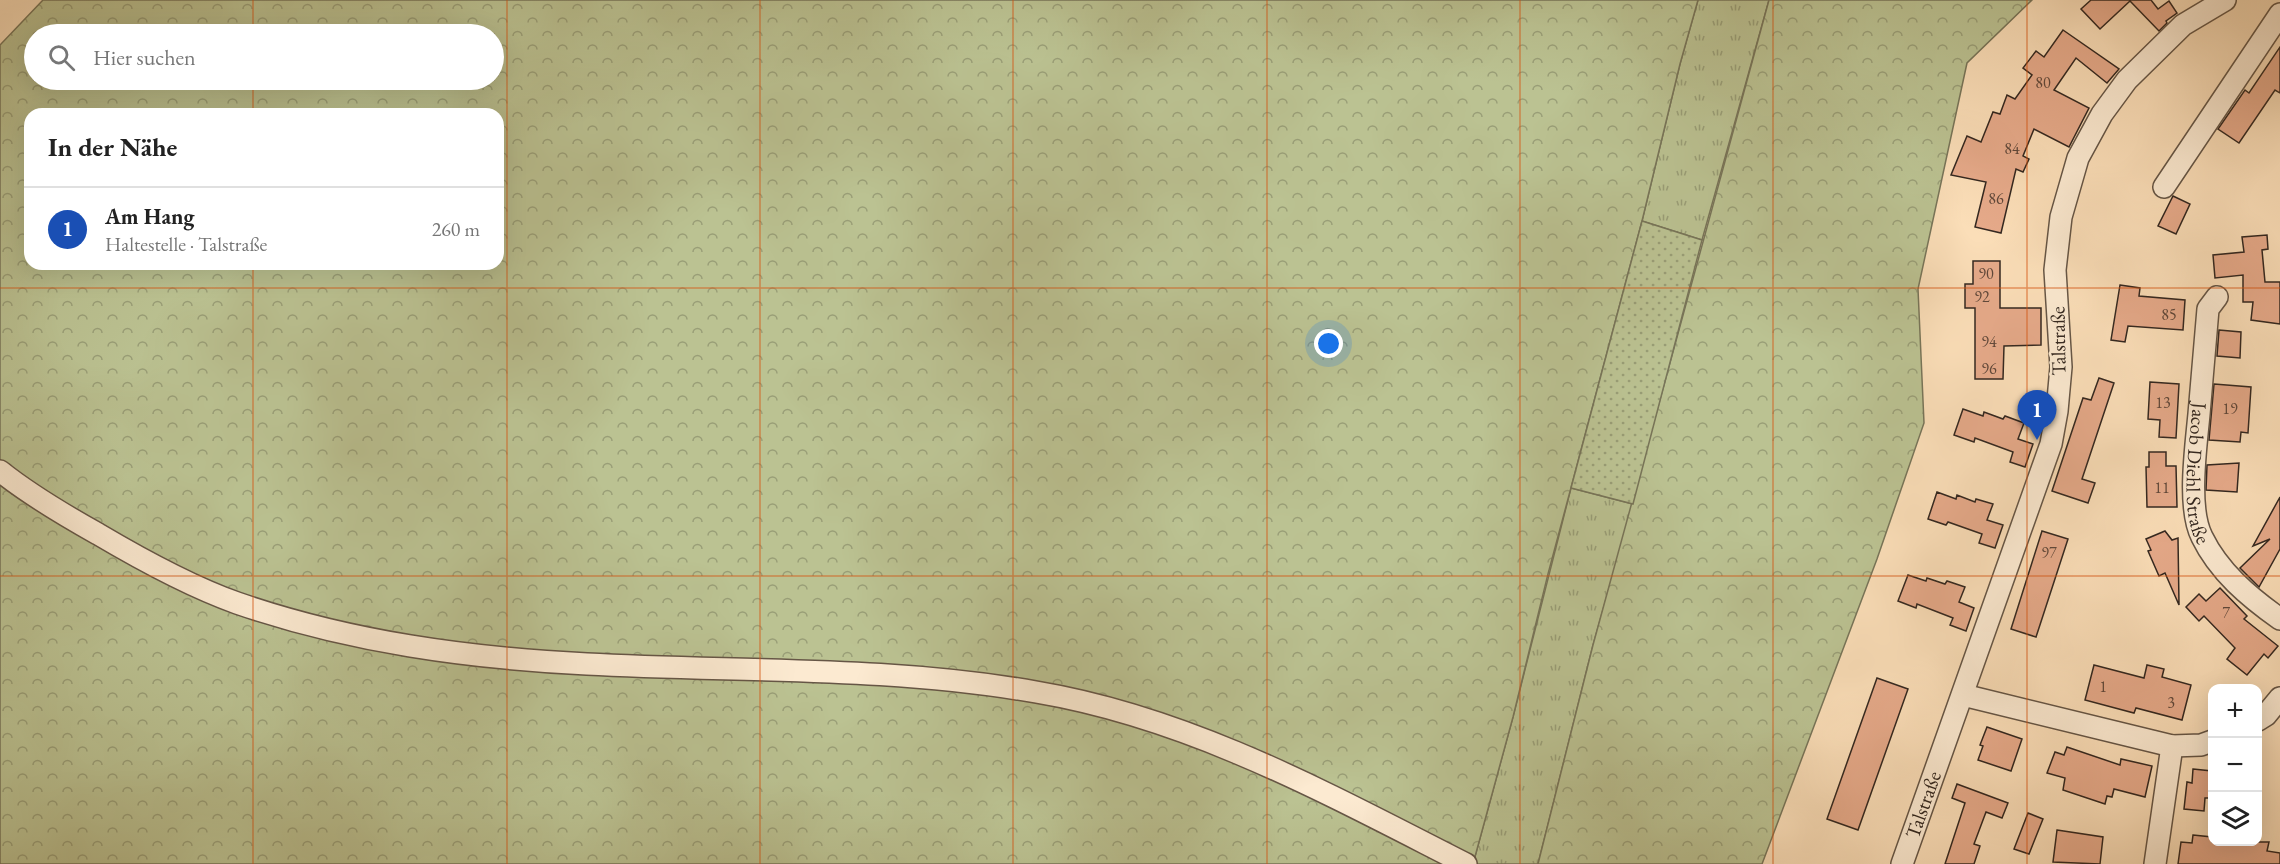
<!DOCTYPE html>
<html lang="de">
<head>
<meta charset="utf-8">
<style>
  :root { --surface:#fff; --page:#f2f2f2; --text:#222; --muted:#767676; --line:#e0e0e0; --accent:#d93025 }
  body { margin:0; font-family:"EB Garamond",serif; background:var(--page); color:var(--text) }
  .controls { position:absolute; right:18px; bottom:18px; display:grid; overflow:hidden; border-radius:12px; box-shadow:0 6px 24px #0002 }
  .controls button { width:54px; height:54px; display:grid; place-items:center; padding:0; border:0; border-bottom:2px solid var(--line); background:var(--surface); color:var(--text); font:30px sans-serif }
  .you { position:absolute; left:1329px; top:344px; width:21px; height:21px; margin:-15px; border:4px solid #fff; border-radius:50%; background:#1a73e8; box-shadow:0 0 0 9px #1a73e833 }
  .badge { display:grid; place-items:center; width:39px; height:39px; border-radius:50%; background:var(--accent); color:#fff; font-size:20px; font-weight:700 }
  .pin { position:absolute; translate:-50% -50px; filter:drop-shadow(0 2px 3px #0008) }
  .pin::after { content:''; position:absolute; top:32px; width:21px; height:18px; background:inherit; clip-path:polygon(0 0,100% 0,50% 100%) }
  .list { margin:0; padding:0; list-style:none }
  h2 { display:flex; justify-content:space-between; align-items:center; height:78px; margin:0; padding:0 24px; font-size:26px }
  h2 small { font-size:20px; font-weight:400; color:var(--muted) }
  .list li { display:grid; grid-template-columns:39px 1fr auto; gap:18px; align-items:center; box-sizing:border-box; height:84px; padding:0 24px; border-top:2px solid var(--line) }
  .list b { display:block; font-size:22px; white-space:nowrap }
  .list p { margin:0; font-size:20px; white-space:nowrap; color:var(--muted) }
  .list em { font-size:20px; font-style:normal; color:var(--muted) }
  .icon { flex:none; width:33px; height:33px; fill:none; stroke:currentColor; stroke-width:2; stroke-linecap:round; stroke-linejoin:round }
  .map { position:relative; flex:none; width:2280px; height:864px; overflow:hidden }
  .search { position:absolute; background:var(--surface); box-shadow:0 6px 24px #0002; left:24px; top:24px; width:480px; height:66px; display:flex; align-items:center; gap:15px; box-sizing:border-box; padding:0 21px; border-radius:33px; color:var(--muted); font-size:22px }
  .panel { position:absolute; background:var(--surface); box-shadow:0 6px 24px #0002; left:24px; top:108px; width:480px; height:162px; border-radius:18px }
  .map>svg:first-child { display:block }
  .grass { fill:url(#grass-tufts); stroke:#787559; stroke-width:1.5 }
  .forest { fill:url(#forest-crowns); stroke:#787559; stroke-width:1.5; fill-rule:evenodd }
  .garden { fill:url(#garden-dots); stroke:#787559; stroke-width:1.5 }
  .building { fill:#e6aa8a; stroke:#342820; stroke-width:1.5 }
  .lines { fill:none; stroke-linecap:round; stroke-linejoin:round }
  .minor-casing { stroke:#665646; stroke-width:24 }
  .minor { stroke:#fcead1; stroke-width:21 }
  .grid { fill:none; stroke:#d6540e; stroke-width:1.5; stroke-opacity:0.55 }
  .labels { text-anchor:middle; dominant-baseline:central; stroke-width:5; stroke-linejoin:round; paint-order:stroke }
  .number-label { font-size:16px; fill:#60483a }
  .street-label { font-size:20px; fill:#342820; stroke:#fcead1 }
</style>
</head>
<body>
<div class="map">
<svg width="2280" height="864" viewBox="0 0 2280 864">
  <defs>
    <pattern id="grass-tufts" width="24" height="20" patternUnits="userSpaceOnUse" patternTransform="scale(1.5)"><rect width="24" height="20" fill="#bbc292"/><path d="M3 7l-1-3M5 7V3M7 7l1-3M15 17l-1-3M17 17v-4M19 17l1-3" fill="none" stroke="#999e77"/></pattern>
    <pattern id="forest-crowns" width="20" height="18" patternUnits="userSpaceOnUse" patternTransform="scale(1.5)"><rect width="20" height="18" fill="#bbc292"/><path d="M2 6a3 3 0 1 1 6 0M12 15a3 3 0 1 1 6 0" fill="none" stroke="#999e77"/></pattern>
    <pattern id="garden-dots" width="8" height="8" patternUnits="userSpaceOnUse" patternTransform="scale(1.5)"><rect width="8" height="8" fill="#bbc292"/><path d="M2 2h.1M6 6h.1" fill="none" stroke="#999e77" stroke-width="1.8" stroke-linecap="round"/></pattern>
  </defs>
  <rect width="100%" height="100%" fill="#fbdeb8"/>
  <filter id="stains"><feTurbulence type="fractalNoise" baseFrequency=".00333" numOctaves="4"/><feColorMatrix values="0 0 0 0 .2 0 0 0 0 .09 0 0 0 0 .02 0 0 0 .5 -.17"/></filter>
  <radialGradient id="worn" r=".72"><stop offset=".6" stop-color="#630" stop-opacity="0"/><stop offset="1" stop-color="#630" stop-opacity=".3"/></radialGradient>
  <g class="grass">
    <path d="M1698 0H1769L1702 240 1642 221 1680 64Z"/>
    <path d="M1571 488 1633 504 1593 645 1538 864H1473L1513 717Z"/>
  </g>
  <g class="forest">
    <path d="M43 0H1698L1680 64 1642 221 1548 574 1513 717 1473 864H0V45ZM34 34H494V80H34ZM30 114H498V264H30Z"/>
    <path d="M1769 0H2032L1967 63 1918 289 1924 423 1877 559 1762 864H1538L1593 645Z"/>
  </g>
  <path class="garden" d="M1642 221 1702 240 1633 504 1571 488Z"/>
  <g class="building">
    <path d="M2091 0H2151L2158 9 2169 1 2177 13 2166 21 2167 23 2159 31 2130 1 2100 29 2081 9Z"/>
    <path d="M2063 30 2119 69 2107 83 2076 58 2054 90 2089 108 2069 147 2034 129 2023 156 2029 159 2023 172 2016 169 2001 233 1975 227 1986 182 1951 175 1967 136 1981 142 1993 112 2000 114 2007 95 2015 99 2032 75 2023 68 2036 51 2044 57Z"/>
    <path d="M2280 47V93L2275 90 2239 143 2218 129 2245 90 2249 93Z"/>
    <path d="M2173 196 2190 204 2176 234 2158 226Z"/>
    <path d="M2267 235 2268 249 2262 250 2265 282H2280V324L2251 320 2253 302H2243V275L2215 278 2213 255 2244 252 2242 237Z"/>
    <path d="M1973 261H2000V308H2041V345L2004 346 2003 379H1975V308H1965V284H1973Z"/>
    <path d="M2120 285 2140 288 2139 296 2185 300 2183 330 2128 326 2125 342 2111 340Z"/>
    <path d="M2219 330 2241 332 2240 358 2217 356Z"/>
    <path d="M2099 378 2114 383 2082 479 2095 483 2088 503 2052 491 2083 398 2091 400Z"/>
    <path d="M2150 382 2179 384 2176 438 2159 437 2160 420 2148 419Z"/>
    <path d="M2214 384 2251 387 2248 433 2241 432 2240 442 2209 440Z"/>
    <path d="M1963 409 1983 416 1984 412 2003 419 2005 416 2024 423 2018 439 2033 444 2025 467 2010 462 2013 452 1975 438 1974 442 1954 435Z"/>
    <path d="M2149 452H2166V466H2176L2177 507H2147L2146 467H2149Z"/>
    <path d="M2239 463 2237 492 2206 490 2207 465Z"/>
    <path d="M1937 492 1956 499 1957 495 1975 502 1976 499 1993 504 1987 520 2003 525 1995 548 1979 543 1982 534 1948 522 1946 525 1928 519Z"/>
    <path d="M2280 497V549L2259 587 2240 568 2270 539 2253 546Z"/>
    <path d="M2042 531 2068 539 2036 637 2011 629Z"/>
    <path d="M2165 531 2172 540 2178 538 2179 605 2165 573 2159 576 2148 551 2151 550 2146 539Z"/>
    <path d="M1908 575 1926 581 1927 578 1945 584 1947 581 1965 587 1959 602 1974 608 1966 631 1950 625 1953 618 1917 604 1916 608 1898 601Z"/>
    <path d="M2220 588 2247 616 2244 619 2278 646 2268 658 2264 654 2247 675 2227 659 2235 648 2204 616 2199 621 2186 607 2199 594 2206 601Z"/>
    <path d="M2094 665 2144 678 2147 665 2164 669 2162 677 2191 685 2182 720 2136 708 2134 713 2085 700Z"/>
    <path d="M1877 678 1908 689 1858 830 1827 819Z"/>
    <path d="M1987 727 2022 739 2011 771 1978 760 1983 746 1980 745Z"/>
    <path d="M2067 747 2120 765 2121 759 2152 766 2145 797 2114 789 2112 797 2107 796 2105 804 2063 790 2065 778 2047 773 2055 752 2064 755Z"/>
    <path d="M2193 769 2212 771V798H2205L2204 811 2184 809 2187 782 2192 783Z"/>
    <path d="M1957 784 2008 803 2002 818 1986 812 1974 844 1980 846 1974 864H1945L1965 803 1952 798Z"/>
    <path d="M2028 813 2043 819 2029 854 2014 849Z"/>
    <path d="M2057 830 2103 837 2100 864 2053 862Z"/>
    <path d="M2193 835 2212 837V842H2269L2267 851 2280 853V864H2178L2181 842 2192 843Z"/>
  </g>
  <g class="lines">
    <defs>
      <g id="minor">
        <path d="M2164 187 2280 14"/>
        <path id="s1" d="M2217 297 2208 309C2205 344 2202 379 2199 414 2196 447 2187 508 2202 537 2219 572 2249 597 2280 619"/>
        <path d="M0 471C30 495 64 515 98 534 142 560 189 586 237 603 350 642 468 658 587 664 737 672 887 666 1036 692 1191 718 1328 794 1466 864"/>
        <path d="M1963 695 2172 746 2201 745 2212 741"/>
        <path d="M2258 720 2266 715 2280 698"/>
        <path id="s2" d="M1902 864 2051 444 2057 411 2061 367 2055 270 2061 217 2078 158 2102 114 2127 80 2183 25 2225 0"/>
        <path d="M2155 864 2172 746"/>
      </g>
    </defs>
    <use href="#minor" class="minor-casing"/>
    <use href="#minor" class="minor"/>
  </g>
  <path class="grid" d="M253 0V34M507 0V864M760 0V864M1013 0V864M1267 0V864M1520 0V864M1773 0V864M2027 0V864M253 80V114M253 264V864M0 288H2280M0 576H2280"/>
  <g class="labels">
    <g class="number-label">
      <text x="2043" y="82">80</text>
      <text x="2012" y="148">84</text>
      <text x="1996" y="198">86</text>
      <text x="1986" y="273">90</text>
      <text x="1982" y="296">92</text>
      <text x="2169" y="314">85</text>
      <text x="1989" y="341">94</text>
      <text x="1989" y="368">96</text>
      <text x="2163" y="402">13</text>
      <text x="2230" y="408">19</text>
      <text x="2162" y="487">11</text>
      <text x="2049" y="552">97</text>
      <text x="2226" y="612">7</text>
      <text x="2103" y="686">1</text>
      <text x="2171" y="702">3</text>
    </g>
    <g class="street-label">
      <text transform="translate(2058 341) rotate(-91)">Talstraße</text>
      <text stroke="none"><textPath href="#s1" startOffset="180">Jacob Diehl Straße</textPath></text>
      <text stroke="none"><textPath href="#s2" startOffset="63">Talstraße</textPath></text>
    </g>
  </g>
  <rect width="100%" height="100%" filter="url(#stains)"/>
  <rect width="100%" height="100%" fill="url(#worn)"/>
</svg>
<div class="controls">
<button>+</button>
<button>−</button>
<button><svg class="icon" aria-label="layers" viewBox="0 0 24 24"><path d="M12 4l9 5-9 5-9-5zM3 14l9 5 9-5"/></svg></button>
</div>
<div class="you"></div>
<div class="pin badge" style="left:2037px;top:440px;background:#1a4fb4">1</div>
<div class="search"><svg class="icon" aria-label="search" viewBox="0 0 24 24"><circle cx="10" cy="10" r="6"/><path d="M15 15l6 6"/></svg>Hier suchen</div>
<section class="panel">
<h2>In der Nähe<small></small></h2>
<ul class="list">
<li><span class="badge" style="background:#1a4fb4">1</span><div><b>Am Hang</b><p>Haltestelle · Talstraße</p></div><em>260 m</em></li>
</ul>
</section>
</div>
</body>
</html>
